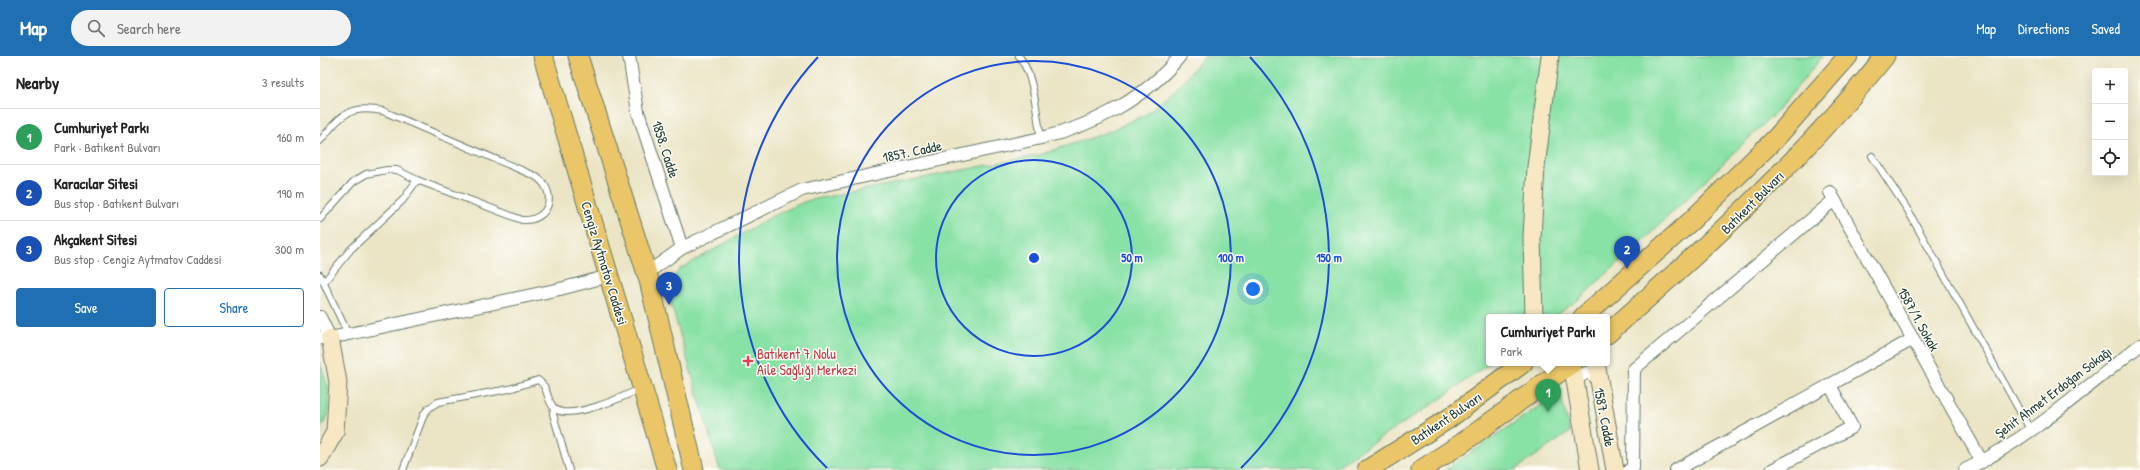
<!DOCTYPE html>
<html lang="en">
<head>
<meta charset="utf-8">
<style>
  :root { --surface:#fff; --page:#f2f2f2; --text:#222; --muted:#767676; --line:#e0e0e0; --accent:#1f6fb2 }
  body { margin:0; font-family:"Patrick Hand",sans-serif; background:var(--page); color:var(--text) }
  .controls { position:absolute; right:12px; top:12px; display:grid; overflow:hidden; border-radius:4px; box-shadow:0 4px 16px #0002 }
  .controls button { width:36px; height:36px; display:grid; place-items:center; padding:0; border:0; border-bottom:1px solid var(--line); background:var(--surface); color:var(--text); font:20px sans-serif }
  .you { position:absolute; left:933px; top:233px; width:14px; height:14px; margin:-10px; border:3px solid #fff; border-radius:50%; background:#1a73e8; box-shadow:0 0 0 6px #1a73e833 }
  .badge { display:grid; place-items:center; width:26px; height:26px; border-radius:50%; background:var(--accent); color:#fff; font-size:13px; font-weight:700 }
  .pin { position:absolute; translate:-50% -33px; filter:drop-shadow(0 1px 2px #0008) }
  .pin::after { content:''; position:absolute; top:21px; width:14px; height:12px; background:inherit; clip-path:polygon(0 0,100% 0,50% 100%) }
  .popup { position:absolute; left:1166px; top:258px; width:124px; height:52px; box-sizing:border-box; display:grid; place-content:center; border-radius:4px; background:var(--surface); filter:drop-shadow(0 1px 3px #0005); font-size:13px; white-space:nowrap; color:var(--muted) }
  .popup b { font-size:15px; color:var(--text) }
  .popup::after { content:''; position:absolute; left:50%; top:100%; margin-left:-8px; border:8px solid transparent; border-top-color:var(--surface) }
  .list { margin:0; padding:0; list-style:none }
  h2 { display:flex; justify-content:space-between; align-items:center; height:52px; margin:0; padding:0 16px; font-size:17px }
  h2 small { font-size:13px; font-weight:400; color:var(--muted) }
  .list li { display:grid; grid-template-columns:26px 1fr auto; gap:12px; align-items:center; box-sizing:border-box; height:56px; padding:0 16px; border-top:1px solid var(--line) }
  .list b { display:block; font-size:15px; white-space:nowrap }
  .list p { margin:0; font-size:13px; white-space:nowrap; color:var(--muted) }
  .list em { font-size:13px; font-style:normal; color:var(--muted) }
  .actions { display:flex; gap:8px; padding:12px 16px }
  .actions a { flex:1; padding:9px 0; border:1px solid var(--accent); border-radius:4px; text-align:center; font-size:14px; color:var(--accent) }
  .actions .main { background:var(--accent); color:#fff }
  .icon { flex:none; width:22px; height:22px; fill:none; stroke:currentColor; stroke-width:2; stroke-linecap:round; stroke-linejoin:round }
  .map { position:relative; flex:none; width:1820px; height:414px; overflow:hidden }
  header { display:flex; align-items:center; gap:24px; box-sizing:border-box; height:56px; padding:0 20px; background:var(--accent); color:#fff }
  header strong { font-size:19px }
  nav { display:flex; gap:22px; margin-inline-start:auto; font-size:14px }
  .search { width:280px; height:36px; background:var(--page); display:flex; align-items:center; gap:10px; box-sizing:border-box; padding:0 14px; border-radius:22px; color:var(--muted); font-size:15px }
  main { display:flex }
  aside { flex:1; background:var(--surface) }
  .map>svg:first-child { display:block }
  .green { fill:#88e1a5; stroke:#548f6c }
  .lines { fill:none; stroke-linecap:round; stroke-linejoin:round }
  .lane-casing { stroke:#667867; stroke-width:8 }
  .street-casing { stroke:#667867; stroke-width:14 }
  .secondary-casing { stroke:#667867; stroke-width:19 }
  .primary-casing { stroke:#667867; stroke-width:21 }
  .lane { stroke:#fff; stroke-width:6 }
  .street { stroke:#fff; stroke-width:12 }
  .secondary { stroke:#f7e8c3; stroke-width:17 }
  .primary { stroke:#ebc669; stroke-width:19 }
  .ring { fill:none; stroke:#1d4ed8; stroke-width:2 }
  .health-dot { fill:#e0444e; stroke:#fdfcf7; stroke-width:1.5 }
  .labels { text-anchor:middle; dominant-baseline:central; stroke-width:3; stroke-linejoin:round; paint-order:stroke }
  .street-label { font-size:14px; fill:#1f3d34; stroke:#fdfcf7 }
  .health-label { font-size:14px; fill:#be3a42; stroke:#fdfcf7; text-anchor:start }
  .centre { fill:#1d4ed8; stroke:#fdfcf7; stroke-width:2 }
  .ring-label { font-size:12px; text-anchor:middle; font-weight:bold; fill:#1d4ed8; stroke:#fdfcf7; stroke-width:3; stroke-linejoin:round; paint-order:stroke }
</style>
</head>
<body>
<header>
<strong>Map</strong>
<div class="search"><svg class="icon" aria-label="search" viewBox="0 0 24 24"><circle cx="10" cy="10" r="6"/><path d="M15 15l6 6"/></svg>Search here</div>
<nav><a>Map</a><a>Directions</a><a>Saved</a></nav>
</header>
<main>
<aside>
<h2>Nearby<small>3 results</small></h2>
<ul class="list">
<li><span class="badge" style="background:#2e9e5b">1</span><div><b>Cumhuriyet Parkı</b><p>Park · Batıkent Bulvarı</p></div><em>160 m</em></li>
<li><span class="badge" style="background:#1a4fb4">2</span><div><b>Karacılar Sitesi</b><p>Bus stop · Batıkent Bulvarı</p></div><em>190 m</em></li>
<li><span class="badge" style="background:#1a4fb4">3</span><div><b>Akçakent Sitesi</b><p>Bus stop · Cengiz Aytmatov Caddesi</p></div><em>300 m</em></li>
</ul>
<div class="actions"><a class="main">Save</a><a>Share</a></div>
</aside>
<div class="map">
<svg width="1820" height="414" viewBox="0 0 1820 414">
  <rect width="100%" height="100%" fill="#fdfcf7"/>
  <filter id="ink" filterUnits="userSpaceOnUse"><feTurbulence type="fractalNoise" baseFrequency=".025" numOctaves="2"/><feDisplacementMap in="SourceGraphic" scale="8" xChannelSelector="R" yChannelSelector="G"/><feConvolveMatrix kernelMatrix="1 2 1 2 8 2 1 2 1" color-interpolation-filters="sRGB"/></filter>
  <filter id="wash" filterUnits="userSpaceOnUse"><feTurbulence type="fractalNoise" baseFrequency=".012" numOctaves="4" result="noise"/><feDisplacementMap in="SourceGraphic" scale="16" xChannelSelector="R" yChannelSelector="G"/><feGaussianBlur stdDeviation="0.9" result="paint"/><feColorMatrix in="noise" values="0 0 0 0 0 0 0 0 0 0 0 0 0 0 0 0 0 1.4 0 .05"/><feComposite in="paint" operator="in"/></filter>
  <g filter="url(#wash)">
    <rect width="100%" height="100%" fill="#ebe5c6"/>
    <g class="green">
      <path d="M885 0H1503L1458 54 1325 183 1259 243 1234 261H1169L1170 307 1119 344 1011 414H400L346 231 360 213 451 161 486 145 719 99 785 77 825 59 855 34Z"/>
      <path d="M0 306 8 331V360L0 373Z"/>
      <path d="M1240 336 1250 376 1195 414H1125Z"/>
    </g>
  </g>
  <g filter="url(#ink)">
    <g class="lines">
      <defs>
        <g id="lane">
          <path d="M699 0C715 21 716 57 721 82"/>
          <path d="M0 85C20 60 29 48 63 55L215 120C239 135 230 166 202 164L97 124 77 114H67L46 118 33 126 0 163"/>
          <path d="M1552 100 1587 153 1711 375"/>
          <path d="M0 219 28 278"/>
          <path d="M4 226 31 193 83 144 97 124"/>
          <path d="M234 352 233 358 249 414"/>
          <path d="M83 414 104 358 109 352 118 346 189 333 218 324C229 331 226 344 234 352 248 366 306 340 321 332"/>
        </g>
        <g id="street">
          <path d="M309 0 318 56 362 192"/>
          <path d="M1510 136 1662 406"/>
          <path d="M327 217 362 192 482 134 721 82C773 70 826 42 860 0"/>
          <path d="M0 261 10 282"/>
          <path d="M0 282H10L240 233 289 220"/>
          <path d="M1256 331 1259 321 1266 317 1274 319 1279 327"/>
          <path d="M1309 414 1313 412 1314 313 1514 144"/>
          <path d="M1356 414 1593 283"/>
          <path d="M1452 414 1532 371 1510 329"/>
          <path d="M1645 414C1709 383 1764 333 1820 289"/>
        </g>
        <g id="secondary">
          <path d="M1214 261 1212 181 1216 111 1230 0"/>
          <path d="M1252 307 1270 414"/>
          <path d="M1276 307 1295 414"/>
          <path d="M0 402 15 376 18 326 10 282"/>
        </g>
        <g id="primary">
          <path d="M223 0 347 414"/>
          <path d="M258 0 329 224 374 414"/>
          <path d="M1263 261 1371 165 1456 82 1528 0"/>
          <path d="M1287 278C1386 191 1483 103 1565 0"/>
          <path d="M1047 414 1128 363 1203 307"/>
          <path d="M1101 414 1142 387 1252 307"/>
        </g>
      </defs>
      <use href="#lane" class="lane-casing"/>
      <use href="#street" class="street-casing"/>
      <use href="#secondary" class="secondary-casing"/>
      <use href="#primary" class="primary-casing"/>
      <use href="#lane" class="lane"/>
      <use href="#street" class="street"/>
      <use href="#secondary" class="secondary"/>
      <use href="#primary" class="primary"/>
    </g>
  </g>
  <g class="ring">
    <circle cx="714" cy="202" r="98"/>
    <circle cx="714" cy="202" r="197"/>
    <path d="M507 412A295 295 0 0 1 498 1M930 1A295 295 0 0 1 921 412"/>
  </g>
  <path class="health-dot" d="M426 299h4v4h4v4h-4v4h-4v-4h-4v-4h4z"/>
  <g class="labels">
    <g class="street-label">
      <text transform="translate(346 93) rotate(72)">1858. Cadde</text>
      <text transform="translate(592 95) rotate(-12)">1857. Cadde</text>
      <text transform="translate(1432 146) rotate(-45)">Batıkent Bulvarı</text>
      <text transform="translate(285 207) rotate(73)">Cengiz Aytmatov Caddesi</text>
      <text transform="translate(1599 263) rotate(61)">1587/1. Sokak</text>
      <text transform="translate(1733 336) rotate(-37)">Şehit Ahmet Erdoğan Sokağı</text>
      <text transform="translate(1285 361) rotate(79)">1587. Cadde</text>
      <text transform="translate(1126 362) rotate(-34)">Batıkent Bulvarı</text>
    </g>
    <g class="health-label">
      <text x="437" y="297">Batıkent 7 Nolu<tspan x="437" dy="16">Aile Sağlığı Merkezi</tspan></text>
    </g>
  </g>
  <circle cx="714" cy="202" r="6" class="centre"/>
  <g class="ring-label">
    <text x="812" y="206">50 m</text>
    <text x="911" y="206">100 m</text>
    <text x="1009" y="206">150 m</text>
  </g>
</svg>
<div class="controls">
<button>+</button>
<button>−</button>
<button><svg class="icon" aria-label="locate" viewBox="0 0 24 24"><circle cx="12" cy="12" r="6"/><path d="M12 2v4M12 18v4M2 12h4M18 12h4"/></svg></button>
</div>
<div class="you"></div>
<div class="pin badge" style="left:1228px;top:356px;background:#2e9e5b">1</div>
<div class="popup"><b>Cumhuriyet Parkı</b>Park</div>
<div class="pin badge" style="left:1307px;top:213px;background:#1a4fb4">2</div>
<div class="pin badge" style="left:349px;top:249px;background:#1a4fb4">3</div>
</div>
</main>
</body>
</html>
